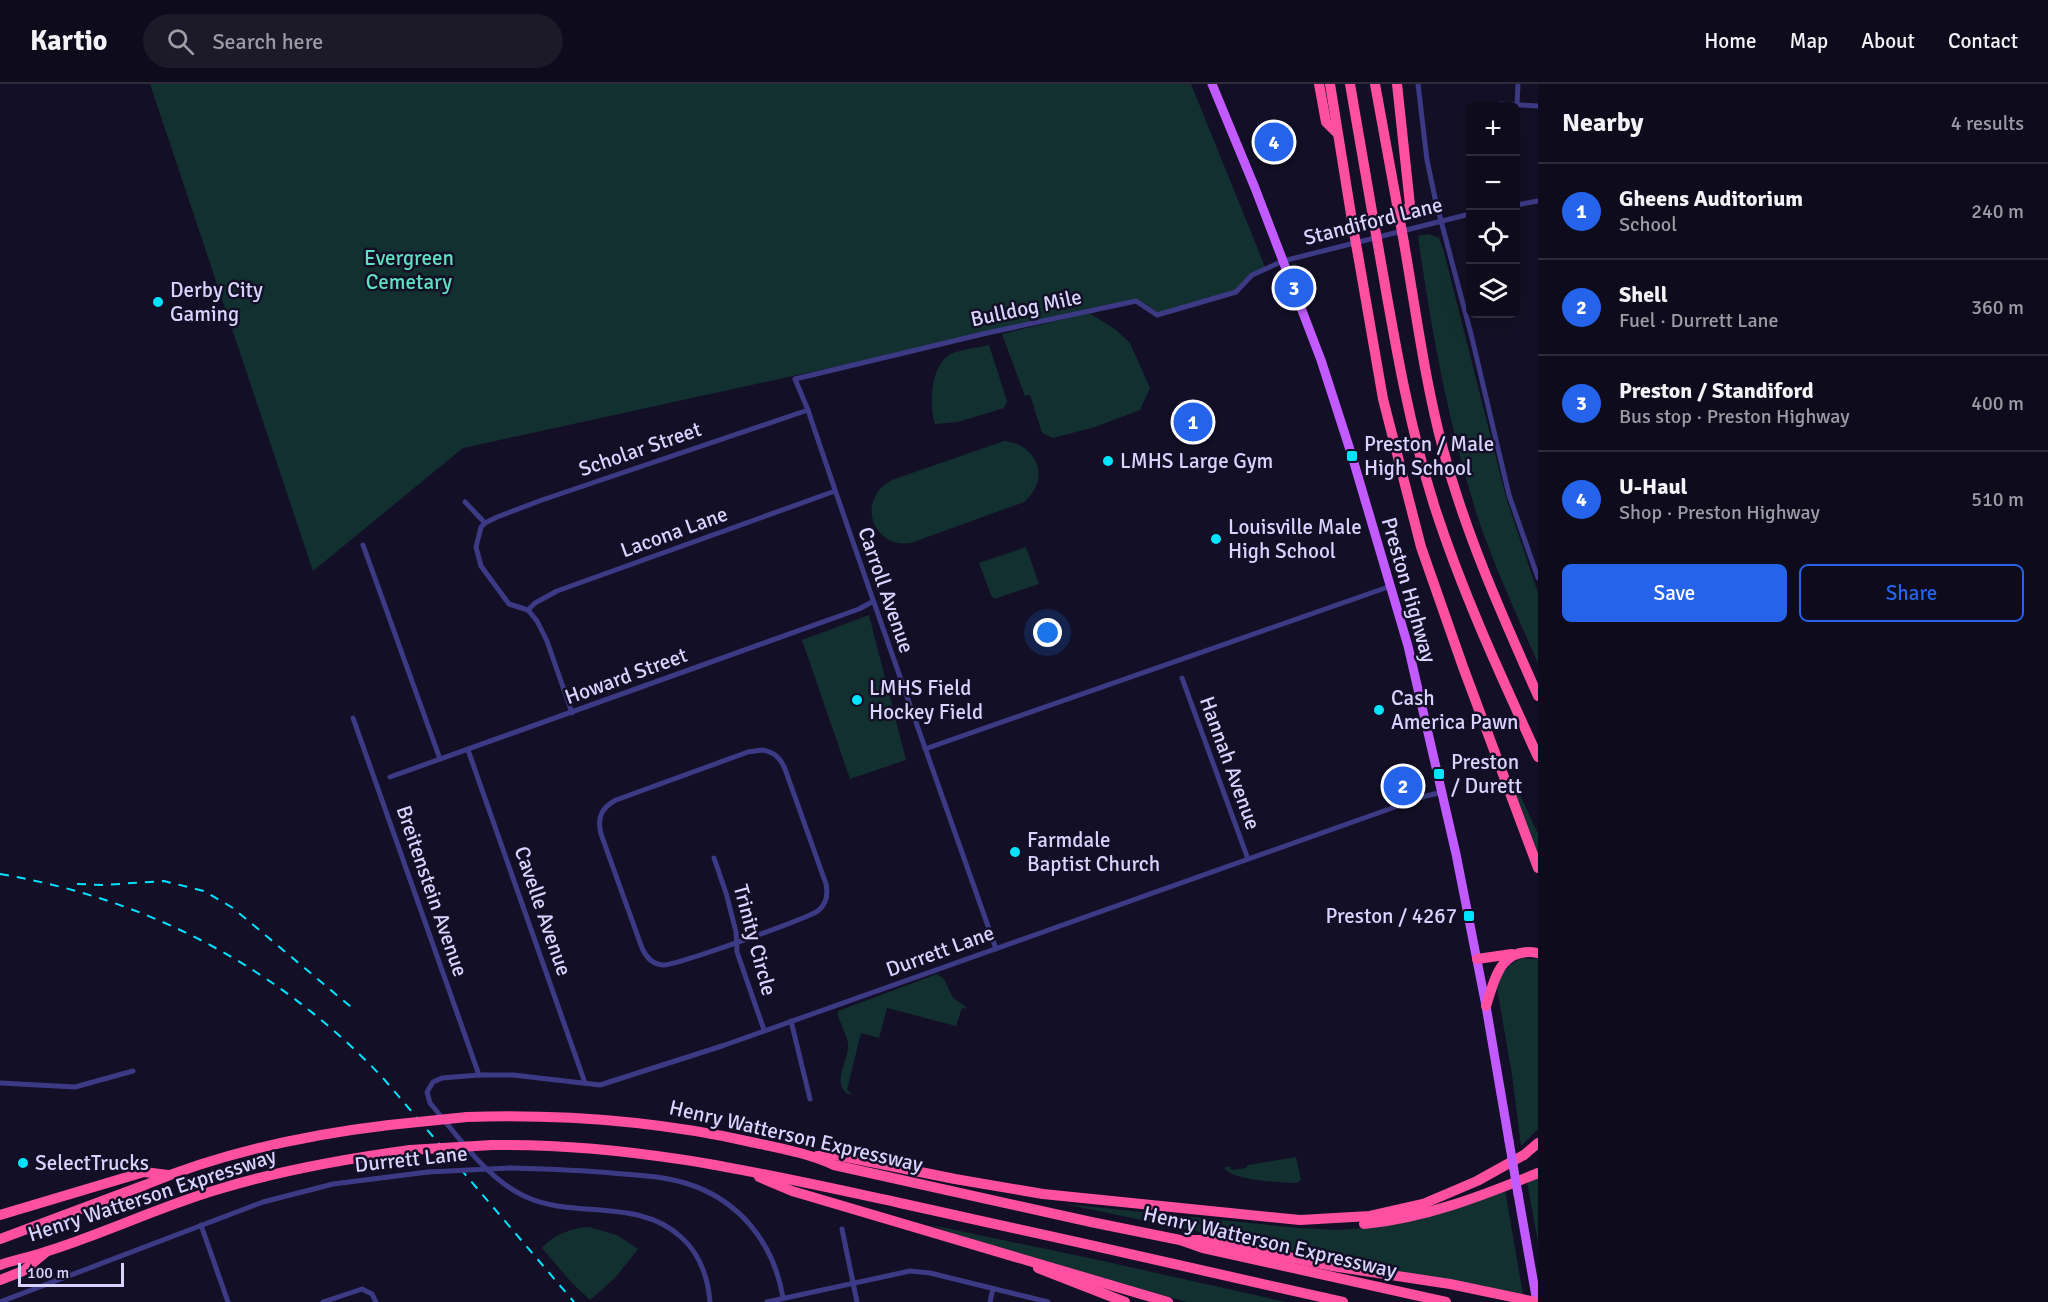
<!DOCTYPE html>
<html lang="en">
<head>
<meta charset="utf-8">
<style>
  :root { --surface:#0e0b1c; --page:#1c1929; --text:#f1f3f6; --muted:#9b9ba3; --line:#2e2b3b; --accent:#2563eb }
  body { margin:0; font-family:Signika,sans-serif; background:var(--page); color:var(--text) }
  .controls { position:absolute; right:18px; top:18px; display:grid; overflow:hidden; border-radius:9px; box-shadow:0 6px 24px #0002 }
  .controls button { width:54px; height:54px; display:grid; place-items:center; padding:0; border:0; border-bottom:2px solid var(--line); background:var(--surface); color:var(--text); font:30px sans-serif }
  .scale { position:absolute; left:18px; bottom:15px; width:106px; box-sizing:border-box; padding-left:6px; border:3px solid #d9d4ff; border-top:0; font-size:16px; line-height:21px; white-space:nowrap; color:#d9d4ff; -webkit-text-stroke:4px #130f26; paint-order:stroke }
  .you { position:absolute; left:1048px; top:549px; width:21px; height:21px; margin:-15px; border:4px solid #fff; border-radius:50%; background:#1a73e8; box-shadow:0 0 0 9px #1a73e833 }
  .badge { display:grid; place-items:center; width:39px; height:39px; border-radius:50%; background:var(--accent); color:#fff; font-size:20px; font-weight:700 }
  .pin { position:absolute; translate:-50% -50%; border:3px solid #fff; box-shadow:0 2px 6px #0006 }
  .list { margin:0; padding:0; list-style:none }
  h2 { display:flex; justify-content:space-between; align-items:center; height:78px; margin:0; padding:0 24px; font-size:26px }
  h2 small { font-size:20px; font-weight:400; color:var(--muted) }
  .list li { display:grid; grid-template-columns:39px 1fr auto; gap:18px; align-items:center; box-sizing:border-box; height:96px; padding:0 24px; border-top:2px solid var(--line) }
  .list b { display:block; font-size:22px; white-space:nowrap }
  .list p { margin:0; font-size:20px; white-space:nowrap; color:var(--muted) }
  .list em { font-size:20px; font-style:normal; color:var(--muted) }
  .actions { display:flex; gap:12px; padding:18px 24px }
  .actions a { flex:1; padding:14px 0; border:2px solid var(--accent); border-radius:9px; text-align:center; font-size:21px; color:var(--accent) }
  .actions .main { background:var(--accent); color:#fff }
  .icon { flex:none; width:33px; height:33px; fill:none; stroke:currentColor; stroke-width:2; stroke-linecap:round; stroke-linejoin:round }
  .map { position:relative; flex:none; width:1538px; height:1218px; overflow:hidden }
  header { display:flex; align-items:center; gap:36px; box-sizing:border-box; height:84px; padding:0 30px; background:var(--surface); border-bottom:2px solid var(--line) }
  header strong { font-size:28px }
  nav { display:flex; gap:33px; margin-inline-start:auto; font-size:21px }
  .search { width:420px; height:54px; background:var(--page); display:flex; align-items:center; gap:15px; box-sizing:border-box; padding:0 21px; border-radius:33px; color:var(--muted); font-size:22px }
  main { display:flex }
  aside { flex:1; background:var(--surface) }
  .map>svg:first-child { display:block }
  .green { fill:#12302f }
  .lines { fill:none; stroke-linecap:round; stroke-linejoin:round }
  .minor { stroke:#3d3a85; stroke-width:5 }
  .primary { stroke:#c25bff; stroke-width:9 }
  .motorway { stroke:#ff4fa3; stroke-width:10 }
  .rail { stroke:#00e5ff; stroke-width:2; stroke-dasharray:9 8; stroke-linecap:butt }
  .minor-bridge { stroke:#3d3a85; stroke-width:5 }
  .primary-bridge { stroke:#c25bff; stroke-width:9 }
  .motorway-bridge { stroke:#ff4fa3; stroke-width:10 }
  .poi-dot { fill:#00e5ff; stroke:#130f26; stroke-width:2 }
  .labels { text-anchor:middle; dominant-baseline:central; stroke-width:5; stroke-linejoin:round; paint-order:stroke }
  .street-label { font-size:21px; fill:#d9d4ff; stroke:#130f26 }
  .park-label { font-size:21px; fill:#5fe0c0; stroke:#130f26 }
  .poi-label { font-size:21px; fill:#d9d4ff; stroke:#130f26; text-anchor:start }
</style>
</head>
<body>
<header>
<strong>Kartio</strong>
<div class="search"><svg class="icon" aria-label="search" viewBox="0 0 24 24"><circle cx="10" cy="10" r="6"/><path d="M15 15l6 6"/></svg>Search here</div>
<nav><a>Home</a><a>Map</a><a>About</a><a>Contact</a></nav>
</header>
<main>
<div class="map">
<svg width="1538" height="1218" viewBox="0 0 1538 1218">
  <rect width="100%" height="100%" fill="#130f26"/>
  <g class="green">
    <path d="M150 0H1191L1266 185 1252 191 1236 208 1157 231 1136 217 463 364 313 487Z"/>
    <path d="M1429 150 1439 154 1444 168 1506 413 1538 509V579C1516 529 1493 480 1476 428 1448 338 1431 245 1418 152Z"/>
    <path d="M1089 229 1115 245 1130 259 1150 304 1140 326 1095 343 1053 354 1042 349 1030 311 1025 312 1002 250Z"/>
    <path d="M989 261 1007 317 1004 324 958 338 935 340C929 322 930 280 951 270 962 265 977 264 989 261Z"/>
    <path d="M1004 357C1038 360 1051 395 1024 418L911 459C871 465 856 414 892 396Z"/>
    <path d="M1026 463 1039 500 994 515 991 511 979 479Z"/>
    <path d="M869 531 906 676 850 695 802 556Z"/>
    <path d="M1514 698 1538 750V775L1509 701Z"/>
    <path d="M1521 874 1538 875V1045L1521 1062 1512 991 1497 904 1503 889 1511 880Z"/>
    <path d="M937 890 944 895 953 914 965 922 966 925 962 924 956 942 887 924 879 954 861 949 847 1006 852 1010H847C831 995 850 977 848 959 846 950 841 941 838 932V927Z"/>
    <path d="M1296 1073 1301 1096 1296 1099C1279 1098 1234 1097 1224 1084L1230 1082 1231 1086 1246 1084 1248 1081Z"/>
    <path d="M1538 1094V1158L1527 1098Z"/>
    <path d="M1505 1106 1523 1210 1349 1179 1065 1120 1299 1144 1340 1146 1361 1144Z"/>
    <path d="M931 1141 1094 1175 1286 1218H1186L954 1150Z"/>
    <path d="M589 1143 617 1151 638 1165 615 1194 590 1216 572 1199 542 1164C554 1150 572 1144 589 1143Z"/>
  </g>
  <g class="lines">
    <g class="minor">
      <path d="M1418 0 1427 76 1435 114 1472 254 1509 411 1538 494"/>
      <path d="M1500 20 1538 22"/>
      <path d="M1517 21 1518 0"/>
      <path d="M1516 121 1538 117"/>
      <path d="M465 418 485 439"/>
      <path d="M363 461 440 675"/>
      <path d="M528 526 535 519 557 507 835 407"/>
      <path d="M1182 594 1248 775"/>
      <path d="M572 629 547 557 537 537 528 526 509 520 481 482 476 463 481 443 485 439 497 433 542 416 808 326"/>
      <path d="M353 634 479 991"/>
      <path d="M925 665 1391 502"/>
      <path d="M468 666 585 999"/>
      <path d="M762 666C774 668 780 673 785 685L826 800C828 810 827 819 819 826 812 833 672 883 662 881 653 880 646 873 642 864L601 750C597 734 601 724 616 716L748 668Z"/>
      <path d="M390 693 859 525 872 518"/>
      <path d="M714 774 726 809 736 848 737 868 764 946"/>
      <path d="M996 865C933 685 868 506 808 326L795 295 987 249 1136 217 1157 231 1236 208 1252 191 1283 177 1470 130"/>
      <path d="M791 937 810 1015"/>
      <path d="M0 999 75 1003 133 987"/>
      <path d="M511 1084C545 1085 578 1086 612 1089 636 1091 662 1092 685 1099 739 1115 774 1159 783 1214"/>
      <path d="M201 1141 228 1218"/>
      <path d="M842 1145 857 1218"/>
      <path d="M0 1218 263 1118 333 1100 428 1088"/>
      <path d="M323 1218 362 1205 372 1210 376 1218"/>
      <path d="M710 1218C708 1193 700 1170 681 1153 637 1113 575 1136 524 1112 486 1094 457 1051 430 1019L427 1008 433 998 442 994 479 991H513L600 1001 722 962 1426 712 1443 708"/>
      <path d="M767 1218 910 1187 930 1189 1048 1218"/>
      <path d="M990 1218 993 1205"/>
    </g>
    <g class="primary">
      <path d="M1212 0 1255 104 1321 276 1352 372 1408 562 1456 770 1486 922 1509 1057"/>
      <path d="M1518 1110 1537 1218"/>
    </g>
    <g class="motorway">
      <path d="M1319 0 1326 38 1336 48"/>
      <path d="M1330 0 1354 149"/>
      <path d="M1350 0 1374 139"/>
      <path d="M1375 0 1400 137"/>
      <path d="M1397 0 1410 121 1400 137"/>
      <path d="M1404 159C1416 228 1425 298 1443 365 1466 451 1502 531 1538 612"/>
      <path d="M1379 167C1394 253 1408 338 1434 421 1462 508 1500 590 1538 673"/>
      <path d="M1358 171 1383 315 1421 463 1463 583 1538 784"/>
      <path d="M1477 875 1512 870"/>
      <path d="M1486 922C1495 894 1501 862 1538 869"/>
      <path d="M467 1033C563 1030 657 1037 751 1058 779 1064 808 1069 834 1081L1091 1138 1180 1156 1203 1164 1446 1218"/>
      <path d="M492 1061C635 1059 761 1089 900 1119 1048 1151 1195 1185 1343 1218"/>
      <path d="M817 1072 836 1071 955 1095 1043 1110 1300 1136 1370 1132 1423 1120 1477 1097 1524 1071 1538 1059"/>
      <path d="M759 1093 792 1107 1168 1218"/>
      <path d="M0 1131 144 1088 168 1091"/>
      <path d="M1364 1140C1425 1134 1482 1112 1538 1089"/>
      <path d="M0 1155 145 1101C223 1068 305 1051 389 1041"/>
      <path d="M1188 1156H1205L1332 1182 1450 1200 1536 1218"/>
      <path d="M0 1181C16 1175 32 1173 48 1167 105 1149 159 1123 216 1106 280 1086 344 1075 410 1066"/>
      <path d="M1038 1184 1125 1218"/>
      <path d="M0 1196 23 1187 45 1169"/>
    </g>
    <g class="rail">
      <path d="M0 790C149 815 279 884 383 994L574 1218"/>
      <path d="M77 800 103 801 164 797 204 807 233 824 351 923"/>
    </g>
    <path class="minor-bridge" d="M428 1088 511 1084"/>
    <path class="primary-bridge" d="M1509 1057 1518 1110"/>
    <g class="motorway-bridge">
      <path d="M1400 137 1404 159"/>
      <path d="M1374 139 1379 167"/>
      <path d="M1354 149 1358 171"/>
      <path d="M389 1041 467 1033"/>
      <path d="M410 1066 492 1061"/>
    </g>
  </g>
  <g class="poi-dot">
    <circle cx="158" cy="218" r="6"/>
    <rect x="1346" y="366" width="12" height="12" rx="3"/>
    <circle cx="1108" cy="377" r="6"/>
    <circle cx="1216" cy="455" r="6"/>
    <circle cx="857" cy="616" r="6"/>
    <circle cx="1379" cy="626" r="6"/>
    <rect x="1433" y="684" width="12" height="12" rx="3"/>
    <circle cx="1015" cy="768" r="6"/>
    <rect x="1463" y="826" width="12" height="12" rx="3"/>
    <circle cx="23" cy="1079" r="6"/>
  </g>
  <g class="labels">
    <g class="street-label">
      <text transform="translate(1373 137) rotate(-14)">Standiford Lane</text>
      <text transform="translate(1026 224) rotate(-12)">Bulldog Mile</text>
      <text transform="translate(640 365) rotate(-19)">Scholar Street</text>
      <text transform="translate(674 448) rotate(-20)">Lacona Lane</text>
      <text transform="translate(886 506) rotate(71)">Carroll Avenue</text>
      <text transform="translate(1409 506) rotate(74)">Preston Highway</text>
      <text transform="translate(626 592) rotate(-20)">Howard Street</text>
      <text transform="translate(1230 679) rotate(70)">Hannah Avenue</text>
      <text transform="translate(432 807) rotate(71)">Breitenstein Avenue</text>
      <text transform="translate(543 827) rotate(71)">Cavelle Avenue</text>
      <text transform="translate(755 856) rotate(75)">Trinity Circle</text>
      <text transform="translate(940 867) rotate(-20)">Durrett Lane</text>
      <text transform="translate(796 1052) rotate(13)">Henry Watterson Expressway</text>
      <text transform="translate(411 1075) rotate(-6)">Durrett Lane</text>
      <text transform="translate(152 1111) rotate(-18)">Henry Watterson Expressway</text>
      <text transform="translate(1270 1158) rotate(13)">Henry Watterson Expressway</text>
    </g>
    <g class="park-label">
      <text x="409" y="174">Evergreen<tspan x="409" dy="24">Cemetary</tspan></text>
    </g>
    <g class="poi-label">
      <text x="170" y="206">Derby City<tspan x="170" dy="24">Gaming</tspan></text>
      <text x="1364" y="360">Preston / Male<tspan x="1364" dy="24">High School</tspan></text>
      <text x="1120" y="377">LMHS Large Gym</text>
      <text x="1228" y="443">Louisville Male<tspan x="1228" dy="24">High School</tspan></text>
      <text x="869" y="604">LMHS Field<tspan x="869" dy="24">Hockey Field</tspan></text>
      <text x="1391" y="614">Cash<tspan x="1391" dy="24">America Pawn</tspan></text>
      <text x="1451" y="678">Preston<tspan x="1451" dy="24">/ Durett</tspan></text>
      <text x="1027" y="756">Farmdale<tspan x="1027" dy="24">Baptist Church</tspan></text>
      <text x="1457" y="832" text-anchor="end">Preston / 4267</text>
      <text x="35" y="1079">SelectTrucks</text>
    </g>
  </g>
</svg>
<div class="controls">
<button>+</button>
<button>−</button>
<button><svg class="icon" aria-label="locate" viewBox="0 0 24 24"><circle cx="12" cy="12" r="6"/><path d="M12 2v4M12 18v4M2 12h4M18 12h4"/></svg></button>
<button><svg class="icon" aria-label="layers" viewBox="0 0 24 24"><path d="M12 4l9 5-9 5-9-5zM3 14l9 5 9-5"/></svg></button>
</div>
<div class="scale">100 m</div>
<div class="you"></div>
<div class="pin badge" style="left:1193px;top:338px">1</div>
<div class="pin badge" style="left:1403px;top:702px">2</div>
<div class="pin badge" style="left:1294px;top:204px">3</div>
<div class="pin badge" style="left:1274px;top:58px">4</div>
</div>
<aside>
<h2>Nearby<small>4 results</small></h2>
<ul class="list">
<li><span class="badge">1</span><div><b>Gheens Auditorium</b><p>School</p></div><em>240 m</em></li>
<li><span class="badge">2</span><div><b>Shell</b><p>Fuel · Durrett Lane</p></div><em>360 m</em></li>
<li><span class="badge">3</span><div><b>Preston / Standiford</b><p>Bus stop · Preston Highway</p></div><em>400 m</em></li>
<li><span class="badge">4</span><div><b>U-Haul</b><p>Shop · Preston Highway</p></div><em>510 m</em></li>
</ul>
<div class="actions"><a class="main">Save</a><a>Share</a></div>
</aside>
</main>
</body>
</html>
